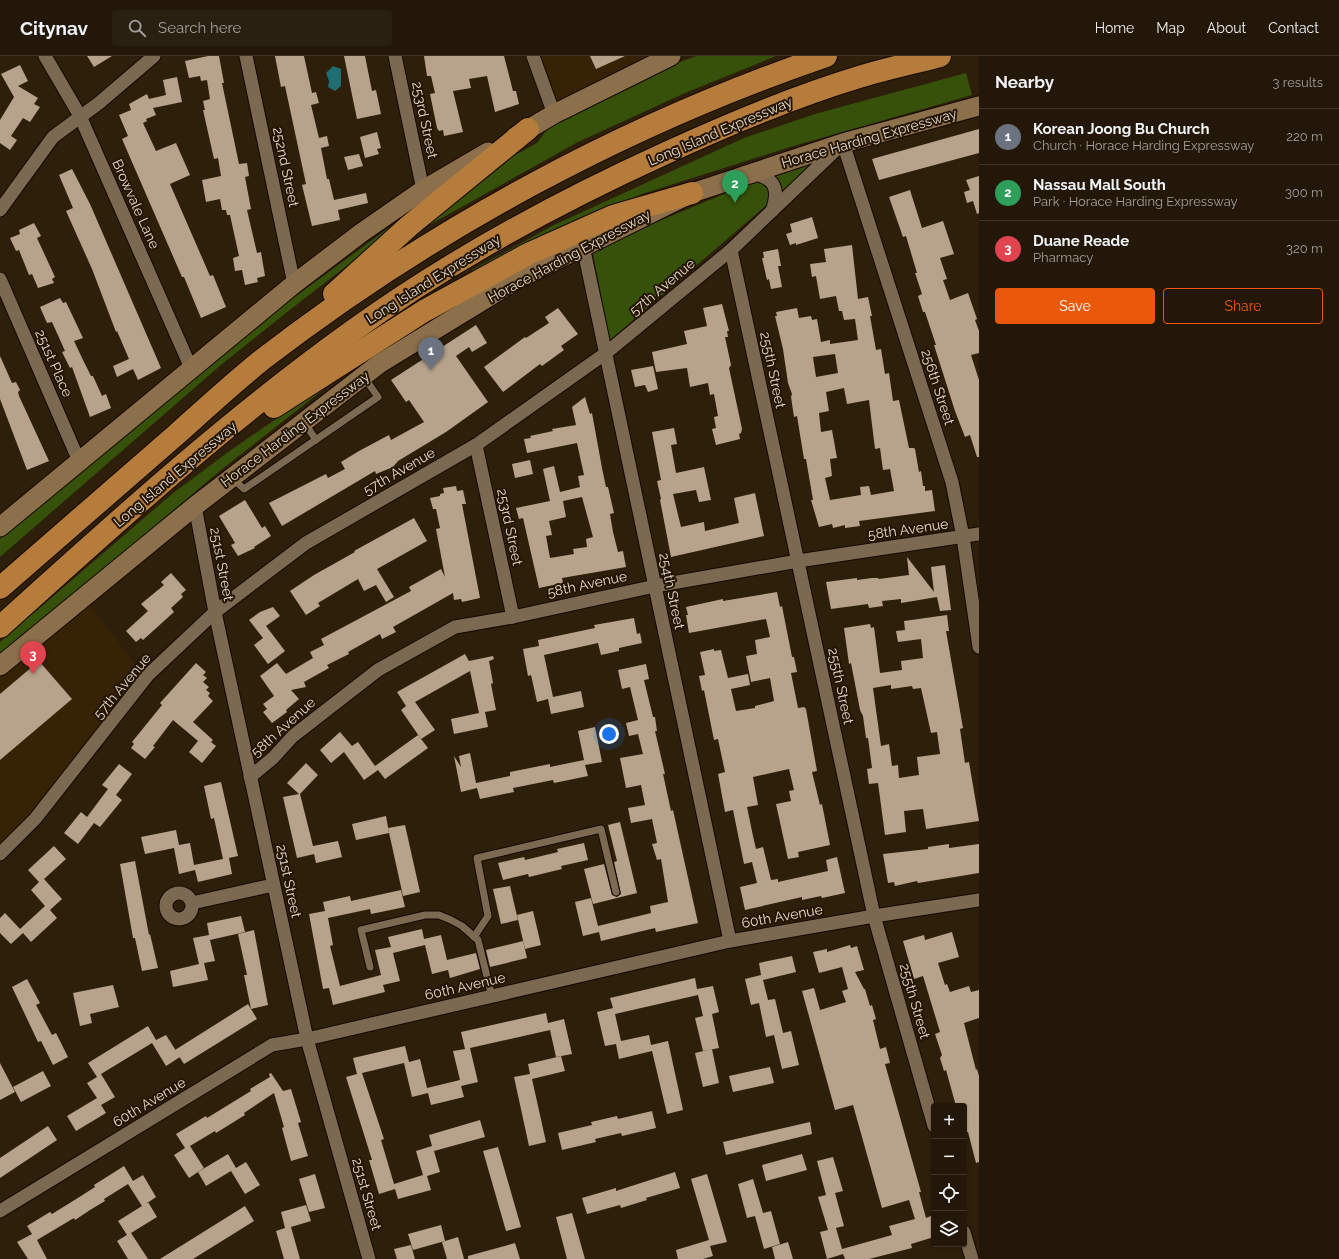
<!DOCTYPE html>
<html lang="en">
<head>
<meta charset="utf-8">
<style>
  :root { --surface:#221708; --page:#2a2012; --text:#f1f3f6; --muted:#a29f9c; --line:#3f3629; --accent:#ea580c }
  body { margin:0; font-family:Raleway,sans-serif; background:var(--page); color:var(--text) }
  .controls { position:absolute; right:12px; bottom:12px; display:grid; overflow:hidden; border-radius:4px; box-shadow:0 1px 3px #0004 }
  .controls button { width:36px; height:36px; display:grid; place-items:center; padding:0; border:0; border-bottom:1px solid var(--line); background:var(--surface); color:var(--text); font:20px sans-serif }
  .you { position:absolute; left:609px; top:678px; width:14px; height:14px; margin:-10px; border:3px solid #fff; border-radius:50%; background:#1a73e8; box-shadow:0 0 0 6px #1a73e833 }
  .badge { display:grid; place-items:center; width:26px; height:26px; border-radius:50%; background:var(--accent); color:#fff; font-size:13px; font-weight:700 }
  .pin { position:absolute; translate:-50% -33px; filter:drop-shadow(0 1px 2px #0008) }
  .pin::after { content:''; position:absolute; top:21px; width:14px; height:12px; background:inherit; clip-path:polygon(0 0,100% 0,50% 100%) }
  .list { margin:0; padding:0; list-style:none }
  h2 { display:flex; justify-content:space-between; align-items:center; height:52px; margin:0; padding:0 16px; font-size:17px }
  h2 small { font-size:13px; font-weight:400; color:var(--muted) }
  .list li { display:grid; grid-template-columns:26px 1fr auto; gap:12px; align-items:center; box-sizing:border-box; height:56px; padding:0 16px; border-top:1px solid var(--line) }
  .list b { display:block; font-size:15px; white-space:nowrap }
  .list p { margin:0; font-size:13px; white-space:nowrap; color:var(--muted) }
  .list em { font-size:13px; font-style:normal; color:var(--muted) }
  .actions { display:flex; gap:8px; padding:12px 16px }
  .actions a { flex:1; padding:9px 0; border:1px solid var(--accent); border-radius:4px; text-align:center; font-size:14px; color:var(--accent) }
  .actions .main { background:var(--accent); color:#fff }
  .icon { flex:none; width:22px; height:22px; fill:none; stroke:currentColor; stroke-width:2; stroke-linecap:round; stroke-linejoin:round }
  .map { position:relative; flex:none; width:979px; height:1203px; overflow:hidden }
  header { display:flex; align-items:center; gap:24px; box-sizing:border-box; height:56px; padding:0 20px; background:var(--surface); border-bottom:1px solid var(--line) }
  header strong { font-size:19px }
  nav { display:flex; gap:22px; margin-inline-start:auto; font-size:14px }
  .search { width:280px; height:36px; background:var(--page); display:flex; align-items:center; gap:10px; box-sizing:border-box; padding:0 14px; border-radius:4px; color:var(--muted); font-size:15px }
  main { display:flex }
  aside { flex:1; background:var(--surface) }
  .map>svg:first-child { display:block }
  .built { fill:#362306 }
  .green { fill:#36510a }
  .water { fill:#206d73 }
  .building { fill:#b7a38b; fill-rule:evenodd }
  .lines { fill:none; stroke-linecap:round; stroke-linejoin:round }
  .service-casing { stroke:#160800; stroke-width:9 }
  .minor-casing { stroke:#160800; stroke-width:15 }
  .secondary-casing { stroke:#160800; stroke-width:21 }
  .motorway-casing { stroke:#160800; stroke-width:24 }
  .service { stroke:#7b6952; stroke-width:7 }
  .minor { stroke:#7b6952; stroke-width:13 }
  .secondary { stroke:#8c6f4b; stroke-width:19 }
  .motorway { stroke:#b57c3c; stroke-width:22 }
  .labels { text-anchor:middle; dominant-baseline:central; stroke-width:4; stroke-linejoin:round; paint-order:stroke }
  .street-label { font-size:14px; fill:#e4d9cd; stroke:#241502 }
</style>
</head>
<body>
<header>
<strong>Citynav</strong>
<div class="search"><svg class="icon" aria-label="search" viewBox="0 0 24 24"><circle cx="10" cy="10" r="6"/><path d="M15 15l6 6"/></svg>Search here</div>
<nav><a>Home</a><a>Map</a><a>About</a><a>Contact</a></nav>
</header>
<main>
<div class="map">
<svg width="979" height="1203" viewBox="0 0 979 1203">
  <rect width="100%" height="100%" fill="#2e1f0a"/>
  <g class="built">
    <path d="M533 0H667L554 58Z"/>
    <path d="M78 533 146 622 0 798V600Z"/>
  </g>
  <g class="green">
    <path d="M696 0H776L685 37 578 86 431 168 428 164 506 104 537 87 552 67 667 11Z"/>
    <path d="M966 17 972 39 790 91 642 138 556 174 474 216 472 214 554 169 744 82 815 58Z"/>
    <path d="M820 98 821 102 610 284 592 193Z"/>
    <path d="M433 139 375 188 291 253 222 308 0 501V483L288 246Z"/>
    <path d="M356 308 221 414 0 600V586L172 438 231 394Z"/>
  </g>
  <path class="water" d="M333 10 341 13V30L335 35 328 31 329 25 326 17Z"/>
  <g class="building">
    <path d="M87 0H112L94 11Z"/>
    <path d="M208 0H219L224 27H222L239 108 247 107 249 120 245 121 251 153 247 154 257 197 261 196 265 220 257 222 258 226 245 229 242 214 235 215 233 202 239 200 230 159H227L226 154H222L220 143 206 146 202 124 221 120 218 102 214 103 203 54H205L203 45 210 43 207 24 201 25 200 20 189 22 185 5Z"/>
    <path d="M275 0H304L312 37 316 36 319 47 311 49 319 82 327 80 329 90 321 92 327 123H329L334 144 366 137 368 147 338 154 340 164 312 170 302 129 306 128 285 30 281 31Z"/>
    <path d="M344 0H365L372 35 376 34 381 58 357 63Z"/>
    <path d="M424 0H504L513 35H516L519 48 495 56 487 20 469 23 471 32 453 35 463 76 444 80 443 74 439 75 437 72 430 38 435 37 431 20H427Z"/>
    <path d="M590 0H625L596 13Z"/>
    <path d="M20 9 28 25 18 30 38 42 34 48 40 51 30 66 23 62 11 80 17 84 10 94 0 87V64L14 41 1 18Z"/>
    <path d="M177 21 182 46 153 52 156 59 146 63 147 65 143 67 156 95 176 87 190 119 170 128 210 220 213 219 226 251 201 262 184 221H182L122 83 128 80 119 59 131 54 129 48 147 38 149 43 166 39 163 24Z"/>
    <path d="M979 73V97L879 124 872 103Z"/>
    <path d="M377 76 381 92 377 93 379 98 365 102 360 81Z"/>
    <path d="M359 98 363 110 348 114 344 101Z"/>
    <path d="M72 113 90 148 161 312 138 324 133 313 117 321 113 310 129 303 117 275 116 276 92 213 66 155 73 152 59 119Z"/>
    <path d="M979 120V157L977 158 973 145 967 147 964 136 970 134 966 124Z"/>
    <path d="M910 134 922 172 943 165 954 198 940 202 947 223 943 224 950 244 968 237 977 263 975 264 979 275V297L971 299 979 324V401H977L970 379 965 381 955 355 934 289H936L925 256H923L918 240 922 238 915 217H917L906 180 903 181 889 141Z"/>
    <path d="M812 161 818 182 796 189V187L790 189 786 178 792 176 790 168Z"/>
    <path d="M34 167 41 180 37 182 55 221 52 223 54 227 38 232 32 218 29 219 19 194 16 195 10 182 20 178 19 174Z"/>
    <path d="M852 189 858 243 868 241 872 260H870L876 294 881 293 885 318 889 317 893 345 899 344 909 392H914L915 393 919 416 921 415 923 430H925V435L932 434 935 455 859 465 860 470 845 472V469L833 472 832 468 819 471 811 444H813L806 403H804L797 360 794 361 791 341 792 338 788 327 783 293 775 260H777L776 256 797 252 799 262 811 260 812 264 817 263 821 286 830 284V288L858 284 855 263 844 264 842 255H839L836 240 820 243 816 220 812 221 810 208 826 206 824 193ZM835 298 838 317 816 321 813 301ZM844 332 847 348 869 344 875 393 880 392 883 414 890 413 894 435 871 439 869 430 860 431 861 439 830 444 825 422 832 420 830 403 837 402 832 374 821 376 819 357 829 355 826 336Z"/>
    <path d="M778 193 781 210H778L782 231 771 233 769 223 767 224 762 202H764L763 196Z"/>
    <path d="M60 242 63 247 66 246 83 282 74 285 83 304 91 320H93L102 340 106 338 111 352 90 361 72 311 70 312 62 296 65 295 52 266 47 267 40 251Z"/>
    <path d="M722 248 729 275H727L728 281H725L731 309 729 312 742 373 741 377 739 378 740 383 716 389 712 373 716 372 714 361 718 360 714 338 710 339 708 327 690 331 687 312 656 316 652 296 687 288 684 275 707 270 703 252Z"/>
    <path d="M558 252 578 278 561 290 564 294 542 310 540 308 503 336 484 311 525 281 526 282 549 267 545 261Z"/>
    <path d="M476 269 487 287 472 296 469 291 456 300 488 346 446 376 398 405 393 411 376 418 375 415 282 470 269 447 326 418 328 422 345 413 341 406 359 395 389 379 391 384 424 366 409 344 406 346 391 324Z"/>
    <path d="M0 300 12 327 16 326 20 334 18 336 19 340 49 405 27 414 0 343Z"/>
    <path d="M653 310 658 333 648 336 645 329 635 331 631 314Z"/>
    <path d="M585 341 590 358 592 357 602 412 606 431H608L614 457 610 458 613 476 618 496 623 495 626 511 562 522 563 527 539 532 523 462 519 463 516 452 550 445 543 413 554 410 560 436 580 431 578 420 584 419 577 387 527 397 524 383 531 382 530 380 553 375 552 373 576 369 572 351ZM582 441 593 481 586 483 587 491 573 493 574 498 550 502 546 480 552 479 549 465 566 461 563 445Z"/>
    <path d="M674 372 677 388 671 389 676 417 704 411 711 444 699 446 696 434 673 438 681 471 704 466 705 475 739 467 734 442 755 437 764 480 671 501 660 444 661 443 657 425 661 424 652 376Z"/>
    <path d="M530 404 533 418 515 422 512 408Z"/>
    <path d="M456 430 457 435 463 434 466 448H462L480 542 462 546 461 543 454 544 453 537 393 571 396 576 382 583 380 578 348 596 349 598 327 609 329 612 304 626 306 631 291 634 299 643 286 654 287 656 272 667 263 656 267 653 263 648 274 640 260 620 277 607 286 618 313 602 310 596 324 589 321 583 411 535 409 531 441 513 445 521 436 473 440 472 436 453H433L430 442 440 440V438L444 437 443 432Z"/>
    <path d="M245 444 262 472 265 470 271 480 254 491 255 492 238 500 231 489 235 487 219 460Z"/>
    <path d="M414 462 427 485 377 513 394 541 386 546 376 529 364 535 358 523 318 547 320 550 306 559 290 535 314 519 355 496 354 495Z"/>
    <path d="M907 501 934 536 931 511 945 509 951 554 940 555 937 541 901 547V543L882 545 883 550 869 552 868 548 831 553 826 526 857 522V524L872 522H878L879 523 909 519Z"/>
    <path d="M171 517 186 534 181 538 183 541 171 552 174 556 143 584 141 582 136 586 126 575 148 555 141 548 164 529 161 526Z"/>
    <path d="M777 536 780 551 782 550 792 601H794L797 616 791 617 798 652 804 651 806 653 817 715 812 716 820 749 822 748 830 789 798 796 799 801 788 803 776 748 791 745 789 735 794 734 789 713 753 721 758 749 747 751 753 780 756 793 763 791 771 824 778 823V826L828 815 826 804 837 801 845 837 822 842 821 840 802 844V841L745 854 740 831 757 827 752 806 744 808 733 754 725 756 718 718 725 716 718 683 714 684 704 634 702 635 699 620 705 619 700 596 714 593V595L721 594 728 622 748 618 750 629 731 633 736 655 755 652V650L774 645 770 622 751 626 746 600 757 598 755 584 770 581 766 563 689 577 686 559H688L686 551 723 543V545Z"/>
    <path d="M273 551 280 560 266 570 285 595 268 608 254 589 263 582 249 564 260 556Z"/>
    <path d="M947 559 949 575H946L963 672 960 673 965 707 969 706 979 765 926 773 923 753 904 755 906 776 885 779 878 727 869 728 867 713 872 712 868 682H866L863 660 860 654 851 607 849 608 844 572 870 568 871 572 874 571 880 617 902 614 901 605 923 602 921 583 898 586 896 575 905 574 904 565ZM891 629V633L912 630 913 633 921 632 931 677 937 676 940 698 917 701 919 719 899 722 898 709 892 710 889 688 881 690 873 632Z"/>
    <path d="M634 562 637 578 640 577 642 587 619 592V595L601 599 598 587 544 599 553 641 581 635 584 651 551 658 548 643 537 646 531 619 528 620 523 593 539 590 538 584 595 572 594 569Z"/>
    <path d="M465 598 469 605 493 600 494 603 489 605 493 627 491 628 496 654 485 656 488 671 454 678 451 663 479 657 470 615 415 646 435 674 421 683 401 654 406 650 397 636Z"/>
    <path d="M39 605 72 643 0 704V638Z"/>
    <path d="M196 607 206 616 203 619 207 622 203 626 209 631 206 634 210 637 208 640 213 645 193 666 213 684 211 686 216 690 202 707 189 696 198 685 173 664 153 690 155 691 145 703 131 692 134 688 132 686 162 649 160 647Z"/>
    <path d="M646 608 649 623 644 624 653 661H655L657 675H655L665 718H663L671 755 673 754 698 867 656 876 655 872 601 885 599 876 583 880 575 846 591 842 598 870 651 857 650 850 668 846 661 803 657 804 652 788 657 787 652 763 631 767 628 752 645 749 641 729 626 732 620 702 643 698 638 678 629 680 626 667 638 664 630 631 622 633 618 614Z"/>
    <path d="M595 671 602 706 585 709 588 720 554 727 553 724 513 732 514 736 480 743 477 732 461 736 454 700 461 711 459 700 470 697 476 727 510 720V716L550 708V711L584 704 585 709 578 675Z"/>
    <path d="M340 676 352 690 358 686 375 710 418 679 428 692 385 723 378 714 364 724 344 696 331 707 320 694Z"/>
    <path d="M306 707 318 719 300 738 313 790 338 785 342 801 316 807 314 798 297 802 283 741 299 738 287 727Z"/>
    <path d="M119 708 132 718 116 739 122 744 100 771 94 767 78 788 64 777 81 756 87 761 108 733 102 729Z"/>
    <path d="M221 726 238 800 229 802 232 818 198 826 195 814 179 818 174 792 145 798 141 781 176 774 179 789 190 787 194 809 223 803 214 762 211 763 204 730Z"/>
    <path d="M386 760 389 777 356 784 352 768Z"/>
    <path d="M620 766 637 837 593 848 584 813 604 808 612 839 617 841 621 838 614 806 617 805 608 769Z"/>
    <path d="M405 769 420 836 403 840 388 772Z"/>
    <path d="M584 787 588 804 561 810 562 813 529 821 528 818 503 824 498 807 524 801 525 804 558 796 557 793Z"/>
    <path d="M949 788V792L979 788V817L918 827 917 825 895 830 894 826 888 827 883 798 928 793V791Z"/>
    <path d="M54 790 66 803 44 823 62 843 50 854 57 862 31 886 23 877 11 888 0 877V862L5 857 20 873 45 850 31 834 39 826 28 814Z"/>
    <path d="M135 805 149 879 150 878 158 912 142 915 135 882H133L120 808Z"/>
    <path d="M510 830 518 864 501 868 493 833Z"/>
    <path d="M401 834 405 851 371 858 370 853 328 862 333 889 330 890 340 930 381 919 375 894 391 891 388 881 422 873 424 883 441 879 447 904 476 897 480 913 450 922 448 914 432 918 425 889 393 897 400 925 383 929 385 936 333 949 329 932 323 933 309 858 325 855 323 846 350 840 351 845Z"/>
    <path d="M533 855 541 889 525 893 517 859Z"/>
    <path d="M241 860 245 876 210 884 209 880 215 905 204 907 208 924 173 931 170 915 199 908 193 882 209 879 207 867Z"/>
    <path d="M254 874 268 949 251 953 244 919H247L238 878Z"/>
    <path d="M952 876 959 901 938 907 945 929 947 928 950 936 969 930 971 936 979 934V962L964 967 976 1014 977 1013 979 1020V1106L976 1107 968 1076 964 1077V1050H956L946 1014 944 1015 940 1002 942 999 935 978 940 976 923 920 914 923 903 885 924 879 925 884Z"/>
    <path d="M523 885 527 902 490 911 486 894Z"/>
    <path d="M850 889 851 892 857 890 864 914 855 916 864 933H865L870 950 872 949 876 963 873 964 880 993 886 991 890 1007 885 1008 921 1136H919L926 1162 931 1160 934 1172V1181L911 1188 912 1192 869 1203H845L843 1198 827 1203 820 1176 828 1174 818 1141 826 1139 817 1105 833 1101 843 1135 835 1137 844 1170 836 1172 842 1193 892 1179 889 1170 915 1163 909 1144 882 1152 853 1049 835 1054 802 935 814 932 820 954 846 946 842 935 848 933 842 911 819 917 813 896 827 893V896Z"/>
    <path d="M792 900 796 916 763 924 768 944 775 943 783 977 791 975 799 1009 782 1013 774 979 766 981 759 947 751 949 745 923 761 919 759 907Z"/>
    <path d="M695 922 697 933 713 930 719 956 712 958 719 992 703 995 695 962 703 960 698 939 615 958 621 985 649 979 651 989 668 985 683 1054 667 1058 652 995 619 1003 616 988 605 990 597 956 613 952 610 942Z"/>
    <path d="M27 923 40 947 36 949 52 979 56 977 68 1001 53 1009 41 985 38 986 12 931Z"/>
    <path d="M113 929 119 951 90 958 92 967 80 970 73 937Z"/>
    <path d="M248 948 257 963 184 1008 175 994Z"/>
    <path d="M546 957 548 967 564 963 572 998 556 1001 550 974 470 992 478 1026 461 1030 464 1041 431 1049 428 1037 412 1041 404 1007 362 1017 384 1083 381 1084 394 1128 423 1119 416 1095 432 1090 429 1079 480 1064 485 1081 434 1095 440 1116 427 1120 431 1134 398 1143 395 1133 379 1138 369 1104H372L346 1021 357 1018 353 1002 405 990 409 1006 420 1003 427 1032 460 1024 453 995 465 993 461 976Z"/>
    <path d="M148 970 156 984 166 979 180 1001 166 1010 152 987 101 1018 115 1041 101 1049 106 1057 76 1075 67 1060 97 1042 87 1027 97 1021 88 1007Z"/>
    <path d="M712 993 719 1027 703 1031 695 997Z"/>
    <path d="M561 1000 565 1015 532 1023 546 1086 529 1090 514 1021 530 1018 528 1008Z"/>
    <path d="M0 1007 15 1036 0 1044Z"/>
    <path d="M770 1011 774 1027 733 1036 729 1020Z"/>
    <path d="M43 1015 51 1030 21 1046 13 1031Z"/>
    <path d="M271 1017 283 1035 291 1033 301 1066 298 1067 308 1100 291 1105 282 1072 284 1071 274 1037 244 1057 245 1059 216 1077 215 1075 190 1090 204 1112 189 1122 174 1099 185 1092 176 1078 206 1060 207 1062 251 1035 250 1033 270 1021 269 1018Z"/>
    <path d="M652 1055 656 1072 622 1080 621 1077 595 1083 596 1086 562 1094 558 1077 592 1069 591 1066 617 1060 618 1063Z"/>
    <path d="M810 1066 812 1078 726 1099 723 1086Z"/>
    <path d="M48 1070 57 1084 0 1122V1102Z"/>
    <path d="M498 1091 521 1171 506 1175 483 1095Z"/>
    <path d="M228 1098 236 1112 246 1106 260 1129 245 1138 231 1115 206 1130 198 1116Z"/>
    <path d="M802 1098 807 1114 766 1125 762 1109Z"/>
    <path d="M124 1110 133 1125 143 1119 156 1141 146 1148 148 1146 157 1161 131 1177 148 1203H128L117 1185 127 1179 118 1165 142 1150 128 1128 104 1143 105 1145 90 1154 75 1164 74 1162 37 1184 47 1203H28L17 1186 32 1178 27 1170 50 1156 52 1158 81 1140 95 1131 94 1129Z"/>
    <path d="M675 1116 680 1132 646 1142 647 1144 621 1152 620 1149 587 1158 582 1142 616 1132V1135Z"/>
    <path d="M315 1118 325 1152 309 1156 299 1123Z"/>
    <path d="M707 1118 727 1186 710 1190 713 1200 703 1203H678L676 1194 709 1184 691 1123Z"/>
    <path d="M753 1123 763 1157 771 1155 780 1188 764 1193 755 1160 747 1162 738 1128Z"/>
    <path d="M306 1149 311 1165 291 1171 300 1203H284L276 1175 285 1172 281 1156Z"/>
    <path d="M245 1150 254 1165 238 1175 193 1203H160Z"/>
    <path d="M572 1157 585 1203H567L556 1161Z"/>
    <path d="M441 1169 445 1185 413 1194 408 1178Z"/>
    <path d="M458 1181 464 1203H447L442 1186Z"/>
    <path d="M788 1186 793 1203H775L772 1191Z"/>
    <path d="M515 1187 520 1203H468V1200Z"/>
    <path d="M411 1189 415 1203H397L394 1193Z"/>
  </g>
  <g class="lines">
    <defs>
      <g id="service">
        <path d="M304 366 316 384"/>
        <path d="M233 423 244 433 378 341 364 321"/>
        <path d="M474 881 488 860 477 802 601 773 616 836"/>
        <path d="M370 911 361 874 425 859H439L451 864 462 870 478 884 492 941"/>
      </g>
      <g id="minor">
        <path d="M45 0 80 60 191 312"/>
        <path d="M246 0 294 228"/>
        <path d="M395 0 423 134"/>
        <path d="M533 0 554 58"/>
        <path d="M751 117C775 122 780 132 772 155"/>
        <path d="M0 154 53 81 99 47 154 0"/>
        <path d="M583 190 730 885"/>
        <path d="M731 194 874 860 934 1070"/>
        <path d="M0 223 79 405"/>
        <path d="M476 389 513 561"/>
        <path d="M195 450 215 556 307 983 369 1203"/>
        <path d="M250 721 273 702 293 680 378 614 455 571 513 561 655 530 798 505 979 478"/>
        <path d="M0 798 35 763 148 619 215 556 306 487 476 389 606 297 731 194 843 87 952 426 963 481 979 591"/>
        <circle cx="179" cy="850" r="13"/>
        <path d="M192 847 273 829"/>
        <path d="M0 1155 272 989 307 983 730 885 874 860 979 844"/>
        <path d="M964 1176 972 1203"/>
      </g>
      <g id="secondary">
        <path d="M515 81 554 58 671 0"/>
        <path d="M0 471 294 228 361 177 423 134 488 96"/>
        <path d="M0 610 195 450 379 308 518 223 692 137 843 87 979 50"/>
      </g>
      <g id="motorway">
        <path d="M334 238 409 170 528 73"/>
        <path d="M274 351 424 255 528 198 613 160 692 137"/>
        <path d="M0 532C59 481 118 429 177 378 205 353 233 327 263 303 432 173 624 69 826 0"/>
        <path d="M0 571C113 469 227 365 351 276 449 205 556 147 666 97 729 68 793 41 859 21 885 13 913 7 940 0"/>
      </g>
    </defs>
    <use href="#service" class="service-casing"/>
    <use href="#minor" class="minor-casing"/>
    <use href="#secondary" class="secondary-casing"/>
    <use href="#motorway" class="motorway-casing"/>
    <use href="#service" class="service"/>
    <use href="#minor" class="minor"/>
    <use href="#secondary" class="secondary"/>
    <use href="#motorway" class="motorway"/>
  </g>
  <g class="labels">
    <g class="street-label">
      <text transform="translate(425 64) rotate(78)">253rd Street</text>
      <text transform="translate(720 75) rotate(-23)">Long Island Expressway</text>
      <text transform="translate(869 82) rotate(-16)">Horace Harding Expressway</text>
      <text transform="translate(286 111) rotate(78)">252nd Street</text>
      <text transform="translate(136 148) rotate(66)">Browvale Lane</text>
      <text transform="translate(569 200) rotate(-28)">Horace Harding Expressway</text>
      <text transform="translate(433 223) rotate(-32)">Long Island Expressway</text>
      <text transform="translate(662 231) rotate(-40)">57th Avenue</text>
      <text transform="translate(54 307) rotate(66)">251st Place</text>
      <text transform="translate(773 314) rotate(78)">255th Street</text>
      <text transform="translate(938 331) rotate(72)">256th Street</text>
      <text transform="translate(295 373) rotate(-37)">Horace Harding Expressway</text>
      <text transform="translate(399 415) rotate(-30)">57th Avenue</text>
      <text transform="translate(175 418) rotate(-40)">Long Island Expressway</text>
      <text transform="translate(510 471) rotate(78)">253rd Street</text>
      <text transform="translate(908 473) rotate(-8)">58th Avenue</text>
      <text transform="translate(222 508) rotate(79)">251st Street</text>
      <text transform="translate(587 528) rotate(-12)">58th Avenue</text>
      <text transform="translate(672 535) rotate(78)">254th Street</text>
      <text transform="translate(122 630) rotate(-50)">57th Avenue</text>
      <text transform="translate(841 630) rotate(78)">255th Street</text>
      <text transform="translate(283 671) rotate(-42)">58th Avenue</text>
      <text transform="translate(289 825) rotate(78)">251st Street</text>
      <text transform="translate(782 860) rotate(-10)">60th Avenue</text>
      <text transform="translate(465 930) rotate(-13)">60th Avenue</text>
      <text transform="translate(915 945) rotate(74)">255th Street</text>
      <text transform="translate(149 1046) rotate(-31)">60th Avenue</text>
      <text transform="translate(367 1138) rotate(74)">251st Street</text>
    </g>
  </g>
</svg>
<div class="controls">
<button>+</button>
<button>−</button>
<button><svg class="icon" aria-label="locate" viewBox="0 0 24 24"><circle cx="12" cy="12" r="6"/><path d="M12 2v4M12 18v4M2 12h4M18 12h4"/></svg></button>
<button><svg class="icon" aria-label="layers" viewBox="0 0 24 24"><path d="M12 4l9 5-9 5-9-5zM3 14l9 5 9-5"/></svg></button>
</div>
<div class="you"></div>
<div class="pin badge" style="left:431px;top:314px;background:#6b7280">1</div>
<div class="pin badge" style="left:735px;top:147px;background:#2e9e5b">2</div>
<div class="pin badge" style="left:33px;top:618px;background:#e0444e">3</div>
</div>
<aside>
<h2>Nearby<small>3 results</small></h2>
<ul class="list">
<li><span class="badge" style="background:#6b7280">1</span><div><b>Korean Joong Bu Church</b><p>Church · Horace Harding Expressway</p></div><em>220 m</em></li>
<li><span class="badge" style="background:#2e9e5b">2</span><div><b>Nassau Mall South</b><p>Park · Horace Harding Expressway</p></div><em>300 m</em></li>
<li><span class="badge" style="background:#e0444e">3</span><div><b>Duane Reade</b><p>Pharmacy</p></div><em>320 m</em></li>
</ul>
<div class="actions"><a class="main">Save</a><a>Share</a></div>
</aside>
</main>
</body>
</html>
